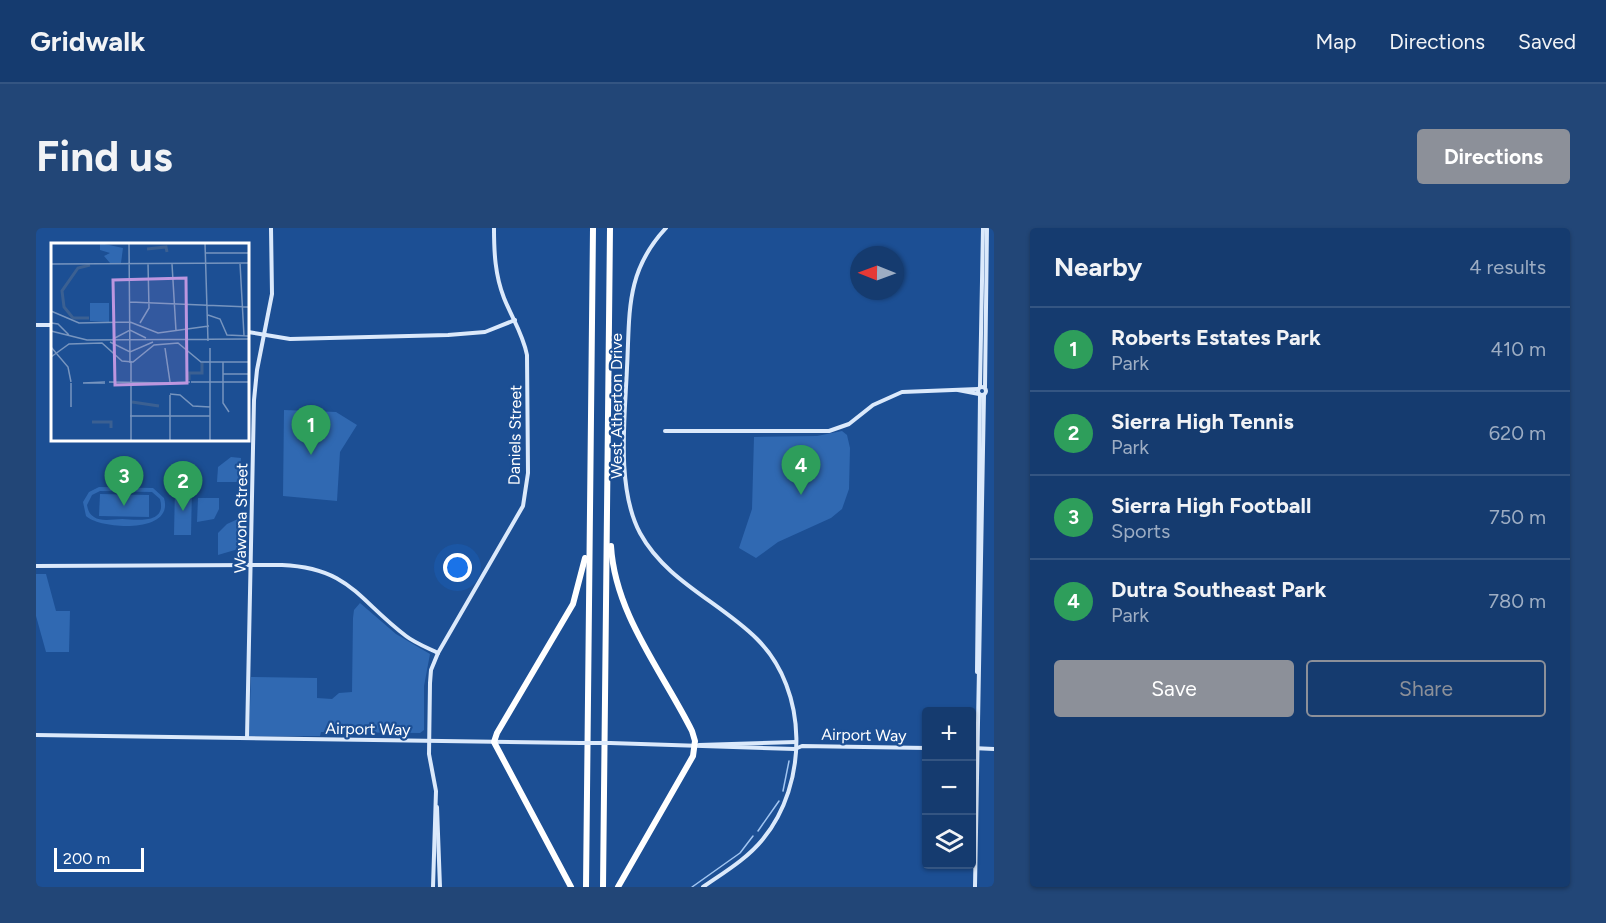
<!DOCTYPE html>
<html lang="en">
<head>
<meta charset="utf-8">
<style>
  :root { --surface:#153b6f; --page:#224677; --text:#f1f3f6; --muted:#9dadc3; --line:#345582; --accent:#8c9099 }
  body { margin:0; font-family:Figtree,sans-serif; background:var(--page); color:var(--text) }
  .controls { position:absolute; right:18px; bottom:18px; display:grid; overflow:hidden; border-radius:6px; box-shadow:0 2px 4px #0004 }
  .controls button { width:54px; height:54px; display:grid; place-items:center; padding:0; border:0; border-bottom:2px solid var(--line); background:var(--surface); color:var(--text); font:30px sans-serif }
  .compass { position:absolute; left:814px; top:18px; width:54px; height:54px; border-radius:50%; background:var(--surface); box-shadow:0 2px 4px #0004; rotate:271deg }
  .scale { position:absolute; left:18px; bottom:15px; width:90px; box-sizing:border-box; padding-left:6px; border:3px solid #fff; border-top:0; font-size:16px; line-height:21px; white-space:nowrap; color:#fff; -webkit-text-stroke:4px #1c4f94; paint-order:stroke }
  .you { position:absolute; left:422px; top:340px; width:21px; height:21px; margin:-15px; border:4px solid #fff; border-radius:50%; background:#1a73e8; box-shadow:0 0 0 9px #1a73e833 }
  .badge { display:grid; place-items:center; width:39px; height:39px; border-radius:50%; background:var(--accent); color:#fff; font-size:20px; font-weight:700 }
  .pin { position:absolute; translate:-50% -50px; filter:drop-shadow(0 2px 3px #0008) }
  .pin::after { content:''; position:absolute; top:32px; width:21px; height:18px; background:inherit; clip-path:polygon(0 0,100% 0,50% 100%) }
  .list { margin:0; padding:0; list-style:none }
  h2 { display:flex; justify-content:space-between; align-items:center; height:78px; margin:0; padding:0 24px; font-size:26px }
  h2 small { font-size:20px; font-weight:400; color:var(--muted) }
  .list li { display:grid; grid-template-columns:39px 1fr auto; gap:18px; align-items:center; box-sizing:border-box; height:84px; padding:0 24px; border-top:2px solid var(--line) }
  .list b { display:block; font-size:22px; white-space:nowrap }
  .list p { margin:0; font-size:20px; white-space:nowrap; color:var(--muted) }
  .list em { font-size:20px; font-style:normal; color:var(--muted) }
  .actions { display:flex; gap:12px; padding:18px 24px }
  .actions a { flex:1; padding:14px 0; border:2px solid var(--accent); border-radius:6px; text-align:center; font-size:21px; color:var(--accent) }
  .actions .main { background:var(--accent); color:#fff }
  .icon { flex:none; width:33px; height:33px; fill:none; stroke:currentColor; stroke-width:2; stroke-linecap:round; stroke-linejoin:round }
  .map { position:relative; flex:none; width:958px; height:659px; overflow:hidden; border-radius:6px }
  header { display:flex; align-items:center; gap:36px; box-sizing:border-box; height:84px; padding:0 30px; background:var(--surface); border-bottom:2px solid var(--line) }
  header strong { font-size:28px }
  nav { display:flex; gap:33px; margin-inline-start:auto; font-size:21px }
  .intro { display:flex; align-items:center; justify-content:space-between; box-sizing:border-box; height:144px; padding:0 36px }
  h1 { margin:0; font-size:42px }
  .button { padding:15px 27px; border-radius:6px; background:var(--accent); color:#fff; font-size:21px; font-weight:700 }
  main { display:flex; gap:36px; padding:0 36px }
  aside { flex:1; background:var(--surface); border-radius:6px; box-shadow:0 2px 4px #0004 }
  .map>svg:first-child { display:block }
  .green { fill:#3069b2; fill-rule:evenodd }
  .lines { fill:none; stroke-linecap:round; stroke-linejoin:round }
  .stream { stroke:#a1c5f1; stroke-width:1.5 }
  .secondary { stroke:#dbe9fb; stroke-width:4 }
  .highway { stroke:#fff; stroke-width:6 }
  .secondary-bridge { stroke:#dbe9fb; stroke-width:4 }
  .labels { text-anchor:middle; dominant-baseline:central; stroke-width:4.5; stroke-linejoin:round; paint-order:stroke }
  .street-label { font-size:16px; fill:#fff; stroke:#1c4f94 }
  .inset-river { fill:none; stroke:#3b6092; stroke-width:3 }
  .inset-road { fill:none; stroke:#7795bf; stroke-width:1.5 }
  .view { fill:#bd96df; fill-opacity:0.15; stroke:#bd96df; stroke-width:3 }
  .inset-edge { fill:none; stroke:#fff; stroke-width:3 }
</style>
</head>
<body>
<header>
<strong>Gridwalk</strong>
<nav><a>Map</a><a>Directions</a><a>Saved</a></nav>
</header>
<div class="intro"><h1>Find us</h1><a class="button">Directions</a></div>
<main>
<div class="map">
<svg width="958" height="659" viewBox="0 0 958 659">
  <rect width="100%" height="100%" fill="#1c4f94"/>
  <g class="green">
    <path d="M248 182 300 184 321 197 304 224 301 273 247 268Z"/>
    <path d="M806 203 811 207 814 220 813 261 806 281 795 290 742 314 720 330 703 320 716 281 718 209 781 208Z"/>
    <path d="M195 229 205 230 203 254H181L182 239Z"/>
    <path d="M63 259 117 260 128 270C139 307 63 301 50 288L47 274 53 264ZM64 263 116 264 124 271C131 296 102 292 86 291 78 291 65 294 58 289 53 286 52 282 51 277L56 267Z"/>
    <path d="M139 259 156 260 155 307H138Z"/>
    <path d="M64 266 113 267V289L63 288Z"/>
    <path d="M162 270H183V281L178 291 161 294Z"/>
    <path d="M202 291 209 319 182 327V305L191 296Z"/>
    <path d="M0 346H10L20 383H34L33 424H10L0 388Z"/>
    <path d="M324 375 360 406 394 426 388 458V502L384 505 285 504 284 508H213L215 449 281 450V470L296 471 303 465 316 464 317 390 318 382Z"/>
  </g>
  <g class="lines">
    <g class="stream">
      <path d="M747 563 753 533"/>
      <path d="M722 603 743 573"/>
      <path d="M656 659 704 625 717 608"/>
    </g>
    <g class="secondary">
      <path d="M630 0C589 44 594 84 591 140 589 189 580 260 604 305 630 353 684 374 721 411 773 463 772 556 727 611 711 631 687 645 667 659"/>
      <path d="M0 97H16"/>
      <path d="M212 104 254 111 412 107 449 104 479 92"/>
      <circle cx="946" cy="163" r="4"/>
      <path d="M944 159 947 0"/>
      <path d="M949 159 951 0"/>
      <path d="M922 162 943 166"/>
      <path d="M629 203H793L813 196 837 177 866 164 942 161"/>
      <path d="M0 338 246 337C314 340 322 372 370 408 379 415 392 420 402 425"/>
      <path d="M941 444 944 167"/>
      <path d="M0 507 545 515"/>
      <path d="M211 510 218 172 221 142 236 66 235 0"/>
      <path d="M574 515 759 521 766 518 891 520"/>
      <path d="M663 517 760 514"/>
      <path d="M936 520 958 521"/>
      <path d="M401 579 404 659"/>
      <path d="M397 659 400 563 393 526 394 455 395 442 402 425 487 278 492 245 491 127C487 106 476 90 468 70 459 47 458 24 458 0"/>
      <path d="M939 659 948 167"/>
    </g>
    <g class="highway">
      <path d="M575 318C579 386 626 443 656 503L659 513 657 528 582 659"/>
      <path d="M535 659 458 514 461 505 537 376 549 330"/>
      <path d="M550 659 557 0"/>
      <path d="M567 659 574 0"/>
    </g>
    <path class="secondary-bridge" d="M545 515H574"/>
  </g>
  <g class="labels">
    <g class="street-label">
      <text transform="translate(580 178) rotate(-90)">West Atherton Drive</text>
      <text transform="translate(479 207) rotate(-89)">Daniels Street</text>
      <text transform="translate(205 290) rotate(-89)">Wawona Street</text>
      <text transform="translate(332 501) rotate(1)">Airport Way</text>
      <text transform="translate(828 507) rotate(1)">Airport Way</text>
    </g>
  </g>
  <g transform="translate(15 15)">
    <rect width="198" height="198" fill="#1c4f94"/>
    <path d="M49 0 72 5 70 20H59L53 13 59 10 49 7ZM39 60H58V79L39 78Z" fill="#3069b2"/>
    <path class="inset-river" d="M96 6 115 4 116 9M38 75H22L13 64 11 48 27 25 39 22M138 137V130H151V120M81 159 108 163M41 179H60V185"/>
    <path class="inset-road" d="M78 0 79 120M154 0 157 98M155 10H198M189 20 193 93M0 21 198 20M121 21 125 88M79 59 198 64M0 68 28 80 79 79M157 72 169 76 176 92 198 93M79 79 107 90 158 83M0 80 7 81 18 92M89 80 98 65 97 20M0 88 36 97 198 96M62 96 79 87 95 95M59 99 79 109 102 99M0 104 17 124 20 139M114 105 119 139M159 105V198M0 114 18 101 51 100 71 118 82 119 103 102 127 100 150 119H198M172 119V160L178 169M172 131H198M58 139 118 140M140 139H198M54 140H32L54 139M119 140 139 139M119 151 129 152 142 163 159 164M119 152V198M20 164V140M79 173H159M80 198V118"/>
    <path class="view" d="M135 35 136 140 64 142 62 37Z"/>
    <rect width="198" height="198" class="inset-edge"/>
  </g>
</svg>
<div class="controls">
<button>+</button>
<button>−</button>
<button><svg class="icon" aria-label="layers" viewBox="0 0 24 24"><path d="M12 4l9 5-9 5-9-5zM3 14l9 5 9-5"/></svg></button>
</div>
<svg class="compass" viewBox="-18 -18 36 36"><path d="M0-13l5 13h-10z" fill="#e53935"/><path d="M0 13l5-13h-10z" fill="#9dadc3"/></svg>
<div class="scale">200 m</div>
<div class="you"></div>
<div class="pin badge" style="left:275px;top:227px;background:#2e9e5b">1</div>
<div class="pin badge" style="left:147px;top:283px;background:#2e9e5b">2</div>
<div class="pin badge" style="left:88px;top:278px;background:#2e9e5b">3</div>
<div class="pin badge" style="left:765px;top:267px;background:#2e9e5b">4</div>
</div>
<aside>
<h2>Nearby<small>4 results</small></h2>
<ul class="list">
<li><span class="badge" style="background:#2e9e5b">1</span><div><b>Roberts Estates Park</b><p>Park</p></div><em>410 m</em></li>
<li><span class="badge" style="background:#2e9e5b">2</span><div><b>Sierra High Tennis</b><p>Park</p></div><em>620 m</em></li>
<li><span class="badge" style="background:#2e9e5b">3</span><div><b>Sierra High Football</b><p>Sports</p></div><em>750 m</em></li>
<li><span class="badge" style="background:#2e9e5b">4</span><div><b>Dutra Southeast Park</b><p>Park</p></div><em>780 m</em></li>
</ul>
<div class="actions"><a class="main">Save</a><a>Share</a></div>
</aside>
</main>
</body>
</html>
